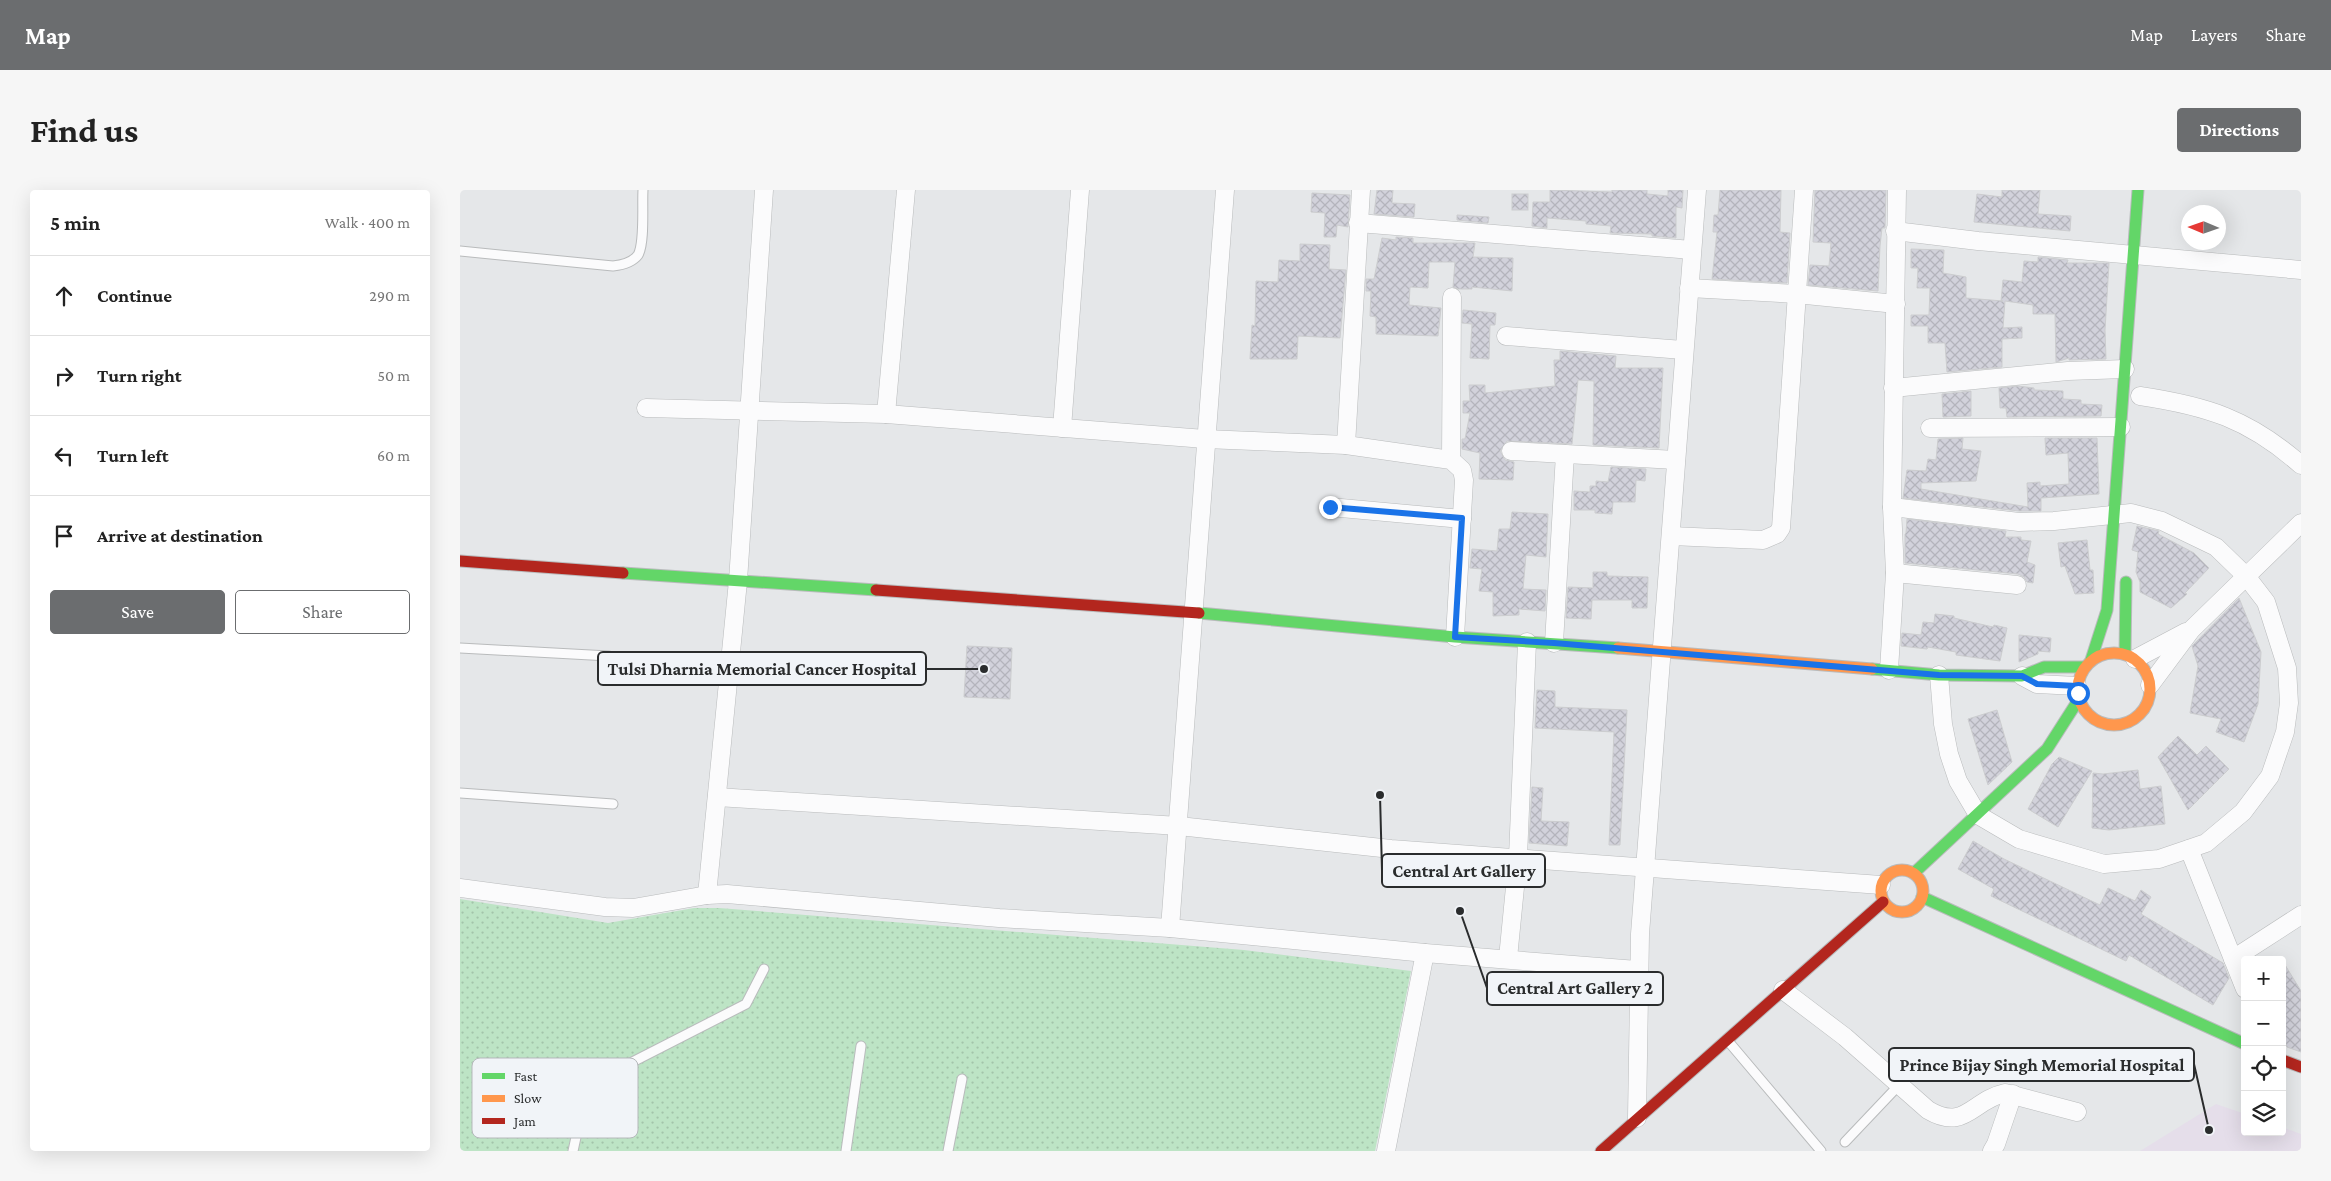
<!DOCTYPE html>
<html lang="en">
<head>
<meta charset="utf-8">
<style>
  :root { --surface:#fff; --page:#f6f6f6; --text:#222; --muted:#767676; --line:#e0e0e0; --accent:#6b6d6f }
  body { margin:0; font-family:"Crimson Pro",serif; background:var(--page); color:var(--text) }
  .controls { position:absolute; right:15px; bottom:15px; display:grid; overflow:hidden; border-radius:5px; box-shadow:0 5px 20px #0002 }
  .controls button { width:45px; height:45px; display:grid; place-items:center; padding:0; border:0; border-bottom:1px solid var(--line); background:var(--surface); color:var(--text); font:25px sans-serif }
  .compass { position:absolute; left:1721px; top:15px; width:45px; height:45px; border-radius:50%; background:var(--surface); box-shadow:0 5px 20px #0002; rotate:272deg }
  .stop { position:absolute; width:15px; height:15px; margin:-11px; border:4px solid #1a73e8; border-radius:50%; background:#fff }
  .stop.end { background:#1a73e8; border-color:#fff; box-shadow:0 1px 5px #0008 }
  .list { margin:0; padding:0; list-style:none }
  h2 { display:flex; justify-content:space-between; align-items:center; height:65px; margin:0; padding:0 20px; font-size:21px }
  h2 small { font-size:16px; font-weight:400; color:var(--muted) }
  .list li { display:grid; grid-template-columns:32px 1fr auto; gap:15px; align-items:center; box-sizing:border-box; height:80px; padding:0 20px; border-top:1px solid var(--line) }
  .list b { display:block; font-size:19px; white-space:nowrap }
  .list em { font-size:16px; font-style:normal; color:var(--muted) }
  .actions { display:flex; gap:10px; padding:15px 20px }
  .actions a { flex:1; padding:11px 0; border:1px solid var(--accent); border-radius:5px; text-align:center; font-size:18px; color:var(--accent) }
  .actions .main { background:var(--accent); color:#fff }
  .icon { flex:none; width:28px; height:28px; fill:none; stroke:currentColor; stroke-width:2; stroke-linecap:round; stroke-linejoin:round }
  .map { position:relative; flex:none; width:1841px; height:961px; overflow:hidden; border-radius:5px }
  header { display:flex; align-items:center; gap:30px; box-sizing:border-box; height:70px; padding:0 25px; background:var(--accent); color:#fff }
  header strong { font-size:24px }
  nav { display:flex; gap:28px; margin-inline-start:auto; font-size:18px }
  .intro { display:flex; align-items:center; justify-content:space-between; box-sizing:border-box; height:120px; padding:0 30px }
  h1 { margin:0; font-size:35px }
  .button { padding:12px 22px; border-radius:5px; background:var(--accent); color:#fff; font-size:18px; font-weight:700 }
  main { display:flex; gap:30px; padding:0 30px }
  aside { flex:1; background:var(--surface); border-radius:5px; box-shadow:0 5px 20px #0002 }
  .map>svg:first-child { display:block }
  .medical { fill:#e5deea }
  .park { fill:url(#park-dots) }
  .building { fill:url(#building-cross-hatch); stroke:#cccdcf }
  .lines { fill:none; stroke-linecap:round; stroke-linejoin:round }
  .lane-casing { stroke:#b9bbbc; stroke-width:11 }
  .street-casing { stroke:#b9bbbc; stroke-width:19 }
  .fast-casing { stroke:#b9bbbc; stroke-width:13 }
  .slow-casing { stroke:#b9bbbc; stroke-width:13 }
  .jam-casing { stroke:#b9bbbc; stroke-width:13 }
  .lane { stroke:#fbfbfc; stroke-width:9 }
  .street { stroke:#fbfbfc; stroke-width:18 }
  .fast { stroke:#63d668; stroke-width:11 }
  .slow { stroke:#ff974d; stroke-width:11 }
  .jam { stroke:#b3261e; stroke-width:11 }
  .route { stroke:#1a73e8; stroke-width:6 }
  .key { fill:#f1f4f8; stroke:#b5b8bb; stroke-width:1 }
  .key-label { font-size:14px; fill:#2a2c2d }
  .leader { fill:none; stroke:#2a2c2d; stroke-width:2 }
  .callout-dot { fill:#2a2c2d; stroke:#f1f4f8; stroke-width:2 }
  .callout { fill:#f1f4f8; stroke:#2a2c2d; stroke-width:2 }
  .callout-label { font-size:18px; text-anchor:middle; font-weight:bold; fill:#2a2c2d }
</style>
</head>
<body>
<header>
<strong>Map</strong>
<nav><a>Map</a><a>Layers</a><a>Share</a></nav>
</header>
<div class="intro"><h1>Find us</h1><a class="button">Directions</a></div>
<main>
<aside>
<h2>5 min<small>Walk · 400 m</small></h2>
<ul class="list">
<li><svg class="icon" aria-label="ahead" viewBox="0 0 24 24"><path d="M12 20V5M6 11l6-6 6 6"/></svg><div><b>Continue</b></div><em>290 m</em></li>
<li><svg class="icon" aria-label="right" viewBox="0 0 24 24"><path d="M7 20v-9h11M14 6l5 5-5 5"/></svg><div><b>Turn right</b></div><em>50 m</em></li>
<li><svg class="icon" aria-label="left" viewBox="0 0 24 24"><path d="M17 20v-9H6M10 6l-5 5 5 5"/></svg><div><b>Turn left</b></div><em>60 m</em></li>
<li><svg class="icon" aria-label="arrive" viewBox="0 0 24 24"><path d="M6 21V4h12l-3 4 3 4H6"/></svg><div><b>Arrive at destination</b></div></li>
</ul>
<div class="actions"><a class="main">Save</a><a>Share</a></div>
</aside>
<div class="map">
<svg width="1841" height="961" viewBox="0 0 1841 961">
  <defs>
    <pattern id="park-dots" width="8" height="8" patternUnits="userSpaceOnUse" patternTransform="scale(1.25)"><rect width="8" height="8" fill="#bde4c5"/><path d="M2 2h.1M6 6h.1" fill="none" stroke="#a3c4aa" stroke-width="1.8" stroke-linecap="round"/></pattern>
    <pattern id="building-cross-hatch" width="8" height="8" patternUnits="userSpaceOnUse" patternTransform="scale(1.25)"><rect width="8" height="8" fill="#d2d2db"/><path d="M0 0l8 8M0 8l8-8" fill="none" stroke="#b4b4bc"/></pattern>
  </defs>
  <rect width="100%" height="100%" fill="#e5e7e9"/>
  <path class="medical" d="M1756 914 1785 924V942H1822V937L1841 944V961H1680Z"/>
  <path class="park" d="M0 709 148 733 234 718H259L784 760 951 781 915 961H0Z"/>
  <g class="building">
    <path d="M917 0H933L932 13 955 14 954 27 914 24Z"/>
    <path d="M1090 0 1152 2V0H1187V4L1208 6V0H1223L1222 18 1216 17V48L1192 46V44L1150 43 1151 36 1126 34V31L1087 28V38L1072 36 1073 12H1090Z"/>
    <path d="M1260 0H1321L1320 42 1330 43 1327 93 1252 89 1257 42H1253L1254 25H1258Z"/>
    <path d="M1355 0H1426L1425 38H1422L1420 56 1418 101 1348 95 1350 75 1369 76 1371 53 1353 52Z"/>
    <path d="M1542 0H1580L1578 24 1611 26 1610 41 1514 32 1517 4 1542 7Z"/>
    <path d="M852 3 890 5 888 37 877 35 876 47H864L865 23 851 22Z"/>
    <rect x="1052" y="4" width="16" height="16"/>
    <path d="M997 25 1029 27 1028 33 997 30Z"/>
    <path d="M936 47 953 48V53H1015L1013 67 1053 68 1052 101 1012 97V99H998L993 97 995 72H969L968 98 950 97 949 115 981 118 978 146 916 144V127L910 126 911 101H906V89H914L922 48 936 50Z"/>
    <path d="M840 54 870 55 869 79 886 80 880 148 838 146 837 169H790L792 135 795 136 796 91 818 92 819 70 840 71Z"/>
    <path d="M1451 59 1484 60 1483 83 1506 87V108L1543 111H1541L1543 90 1562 92 1564 71 1578 72V67L1608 70 1607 73H1649L1645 140 1646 169 1609 170V168L1596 172 1595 124H1573V115L1545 111 1543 138 1562 137V148L1542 149V177L1487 182 1485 153H1468V136H1451V125H1469L1470 98H1457L1458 78H1451Z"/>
    <path d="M1003 120 1036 123 1035 135H1030L1029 169 1010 168 1012 134 1002 133Z"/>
    <path d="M1100 161 1156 166 1155 178H1203L1199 258 1133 255 1134 191 1118 190 1112 254 1047 251 1040 261 1045 270 1054 272 1053 290 1019 289 1020 263 1002 259V249H1005L1010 223H1003V211H1010L1009 195H1025V203L1095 196 1094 170H1100Z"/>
    <path d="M1558 196 1574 198V200L1603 201V209L1621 210V214L1642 215 1641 226 1547 227 1546 218H1540L1539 198Z"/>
    <path d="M1511 201V226L1483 227 1482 204Z"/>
    <path d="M1503 248 1502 259 1521 261 1516 291 1461 293V299L1568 317 1567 293 1580 292V296L1609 294 1608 263 1586 265 1585 248H1637L1639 304 1581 308V321H1559L1443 308 1447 280 1466 281 1468 269 1476 270 1478 249Z"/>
    <path d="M1151 277 1186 279 1185 291 1176 290 1175 312H1153L1152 324 1135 323V320H1114V301L1130 302V296H1136V291L1148 292Z"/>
    <path d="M1052 322 1088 324 1086 367 1066 365 1063 399 1086 400 1085 421 1059 419V425L1033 426V402L1019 401 1022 379 1010 378 1012 359 1037 361 1039 339H1050Z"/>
    <path d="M1447 329 1546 341 1545 347H1561V350L1571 351 1567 372 1575 375 1573 393 1567 392 1564 387 1558 384 1445 373V344L1446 343Z"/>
    <path d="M1677 336 1699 341 1698 344 1734 363 1749 378 1725 403 1727 404 1711 418 1680 402V392L1676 382 1678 362 1672 360Z"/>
    <path d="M1627 350 1630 380H1633L1634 403 1615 404 1605 376 1601 377 1598 353Z"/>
    <path d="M1133 382H1147V386L1188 387 1187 418H1172V410H1132L1131 429 1106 428 1108 397 1133 398Z"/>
    <path d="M1779 408 1801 462 1798 514 1784 552 1756 542 1761 529 1730 523 1738 476 1732 456Z"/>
    <path d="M1475 424 1494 426V428L1533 437 1534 435 1547 438 1540 471 1496 465V462L1468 457 1467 459 1441 456 1442 443 1461 445 1463 432 1474 433Z"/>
    <path d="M1559 445 1591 448 1590 462 1578 461V464L1559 472Z"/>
    <path d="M507 456 552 458 550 509 504 507Z"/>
    <path d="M1077 500 1095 501V517L1167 520 1160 655H1149L1154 542 1075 538Z"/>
    <path d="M1537 520 1552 572 1528 595 1508 529Z"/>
    <path d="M1718 546 1737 565 1746 556 1769 579 1728 620 1698 567Z"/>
    <path d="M1599 567 1632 581 1598 637 1568 619 1592 574Z"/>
    <path d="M1678 580 1680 599 1701 596 1705 634 1649 640 1632 638 1633 583 1643 584Z"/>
    <path d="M1072 597 1083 598 1081 631 1109 632 1107 656 1069 653Z"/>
    <path d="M1513 651 1544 669 1640 715 1648 698 1675 711 1681 700 1691 707 1681 724 1763 773 1769 788 1753 815 1669 765 1666 771 1531 706 1534 699 1498 679Z"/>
    <path d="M1822 770 1841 801V862L1827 857 1822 843Z"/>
  </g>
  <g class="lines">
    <defs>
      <g id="lane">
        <path d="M0 61 153 76C162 75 172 73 178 65 185 53 182 15 183 0"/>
        <path d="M0 458 149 466"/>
        <path d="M0 603 153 614"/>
        <path d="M1268 851 1361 961"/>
        <circle cx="124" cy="894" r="20"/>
        <path d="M143 887 286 814 304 779"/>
        <path d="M1385 952 1440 894"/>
        <path d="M113 961 123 915"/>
        <path d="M386 961 401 856"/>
        <path d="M488 961 502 889"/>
      </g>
      <g id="street">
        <path d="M898 33 1232 60"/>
        <path d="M1435 41 1518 51 1841 80"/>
        <path d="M1229 98 1336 104 1436 114"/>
        <path d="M1046 146 1223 160"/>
        <path d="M1433 198 1608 181 1665 179"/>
        <path d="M1680 206C1747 216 1789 229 1841 275"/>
        <path d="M186 218 426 224 745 249 886 255 991 270 1002 280 1004 290 995 447"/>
        <path d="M426 224 446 0"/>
        <path d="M602 238 620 0"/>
        <path d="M1470 238 1661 237"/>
        <path d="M886 255 901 0"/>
        <path d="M1051 261 1216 270"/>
        <path d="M991 270 992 107"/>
        <path d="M870 317 1002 329"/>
        <path d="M1432 317 1559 332 1594 331 1671 323 1702 331 1756 357 1786 386 1806 412 1827 478 1829 513 1825 542 1810 586 1783 622 1746 653 1699 669 1644 674 1559 649 1518 625 1498 591 1489 564 1483 534 1479 485"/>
        <path d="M1211 346 1303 350 1317 344 1321 338 1344 0"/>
        <path d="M1435 383 1557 395"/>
        <path d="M1094 453 1105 264"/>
        <path d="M1675 469 1726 442"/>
        <path d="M1429 480 1435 383 1432 317 1437 0"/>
        <path d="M1562 486 1577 494 1617 496"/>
        <path d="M1690 495 1731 440 1841 333"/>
        <path d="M257 607 719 636 931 659 1421 695"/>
        <path d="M1729 659 1785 799"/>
        <path d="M0 698 145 717 173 718 247 705 267 704 539 728 710 738 965 763 1177 780"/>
        <path d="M247 705 278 391 304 0"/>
        <path d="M710 738 765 0"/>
        <path d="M1048 768 1058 667 1067 452"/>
        <path d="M1773 769 1841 725"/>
        <path d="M1323 800 1385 847 1468 920C1505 942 1512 910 1545 903L1617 922"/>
        <path d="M1177 928 1180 744 1237 0"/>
        <path d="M926 961 965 763"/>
        <path d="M1532 961 1536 954 1553 904"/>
      </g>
      <g id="fast">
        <path d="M163 383 416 400"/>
        <path d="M739 423 995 447 1158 458"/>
        <path d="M1665 464 1666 392"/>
        <path d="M1631 470 1647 420 1678 0"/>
        <path d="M1412 479 1479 485 1562 486 1584 477H1624"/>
        <path d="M1454 683 1587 559 1619 509"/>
        <path d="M1462 707 1785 854"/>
      </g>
      <g id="slow">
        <path d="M1158 458 1412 479"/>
        <circle cx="1654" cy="499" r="36"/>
        <circle cx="1442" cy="701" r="21"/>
      </g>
      <g id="jam">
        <path d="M0 371 163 383"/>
        <path d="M416 400 739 423"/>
        <path d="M1822 870 1841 877"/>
        <path d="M1141 961 1423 712"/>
      </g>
    </defs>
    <use href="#lane" class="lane-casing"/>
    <use href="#street" class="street-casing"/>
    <use href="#fast" class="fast-casing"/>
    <use href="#slow" class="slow-casing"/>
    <use href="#jam" class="jam-casing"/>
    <use href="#lane" class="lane"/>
    <use href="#street" class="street"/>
    <use href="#fast" class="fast"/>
    <use href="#slow" class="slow"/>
    <use href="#jam" class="jam"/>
  </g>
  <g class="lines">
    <path class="route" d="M870 317 1002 328 995 447 1094 453 1479 485 1562 486 1577 494 1617 496 1618 503"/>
  </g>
  <rect x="12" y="868" width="166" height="80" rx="8" class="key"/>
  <rect x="22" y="883" width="23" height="6" fill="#63d668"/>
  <rect x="22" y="905" width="23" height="7" fill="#ff974d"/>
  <rect x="22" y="928" width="23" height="6" fill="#b3261e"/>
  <g class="key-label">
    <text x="54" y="891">Fast</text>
    <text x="54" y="913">Slow</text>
    <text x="54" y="936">Jam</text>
  </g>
  <path class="leader" d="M524 479L466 479M920 605L922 681M1000 721L1027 798M1749 940L1734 874"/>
  <g class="callout-dot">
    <circle cx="524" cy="479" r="5"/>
    <circle cx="920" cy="605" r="5"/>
    <circle cx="1000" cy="721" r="5"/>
    <circle cx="1749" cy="940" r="5"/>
  </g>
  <g class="callout">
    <rect x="138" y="462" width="328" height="33" rx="5"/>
    <rect x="922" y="664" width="163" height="33" rx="5"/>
    <rect x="1027" y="782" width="176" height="33" rx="5"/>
    <rect x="1429" y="858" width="305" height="33" rx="5"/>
  </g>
  <g class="callout-label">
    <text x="302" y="485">Tulsi Dharnia Memorial Cancer Hospital</text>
    <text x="1004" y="687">Central Art Gallery</text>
    <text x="1115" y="804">Central Art Gallery 2</text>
    <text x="1582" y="881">Prince Bijay Singh Memorial Hospital</text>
  </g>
</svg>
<div class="controls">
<button>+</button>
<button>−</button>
<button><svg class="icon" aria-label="locate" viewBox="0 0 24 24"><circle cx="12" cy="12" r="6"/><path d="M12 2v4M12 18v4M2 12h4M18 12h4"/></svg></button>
<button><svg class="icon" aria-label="layers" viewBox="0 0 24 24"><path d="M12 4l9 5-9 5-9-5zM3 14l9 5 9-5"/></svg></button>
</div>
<svg class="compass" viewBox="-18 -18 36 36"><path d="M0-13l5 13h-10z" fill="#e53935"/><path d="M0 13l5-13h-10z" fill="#767676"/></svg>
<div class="stop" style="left:1618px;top:503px"></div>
<div class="stop end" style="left:870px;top:317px"></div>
</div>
</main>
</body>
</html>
